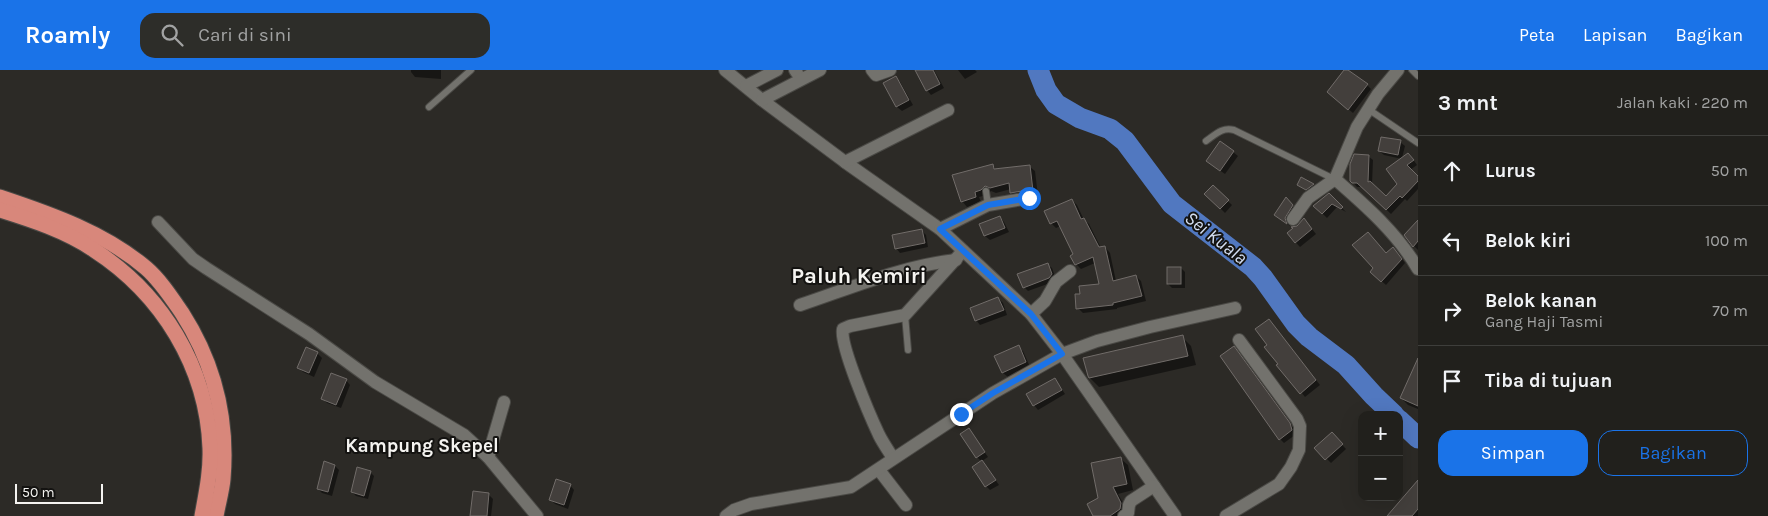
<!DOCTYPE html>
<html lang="id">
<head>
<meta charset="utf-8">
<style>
  :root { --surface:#21201c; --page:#2d2d29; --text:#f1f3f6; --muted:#a2a3a3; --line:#3e3e3b; --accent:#1a73e8 }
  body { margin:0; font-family:Karla,sans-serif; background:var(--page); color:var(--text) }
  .controls { position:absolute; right:15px; bottom:15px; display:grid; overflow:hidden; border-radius:10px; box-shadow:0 5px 20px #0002 }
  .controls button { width:45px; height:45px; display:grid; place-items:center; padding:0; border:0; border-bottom:1px solid var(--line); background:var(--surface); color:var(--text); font:25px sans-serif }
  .scale { position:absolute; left:15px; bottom:12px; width:88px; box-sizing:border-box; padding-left:5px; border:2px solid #f4f3f0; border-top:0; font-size:14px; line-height:18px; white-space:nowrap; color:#f4f3f0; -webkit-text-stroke:4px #141311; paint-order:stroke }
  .stop { position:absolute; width:15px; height:15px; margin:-11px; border:4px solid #1a73e8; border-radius:50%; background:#fff }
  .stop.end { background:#1a73e8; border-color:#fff; box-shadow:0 1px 5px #0008 }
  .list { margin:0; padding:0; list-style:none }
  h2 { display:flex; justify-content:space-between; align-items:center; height:65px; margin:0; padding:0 20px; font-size:21px }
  h2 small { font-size:16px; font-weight:400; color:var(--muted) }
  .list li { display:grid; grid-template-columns:32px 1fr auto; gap:15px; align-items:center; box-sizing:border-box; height:70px; padding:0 20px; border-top:1px solid var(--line) }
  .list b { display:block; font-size:19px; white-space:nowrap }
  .list p { margin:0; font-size:16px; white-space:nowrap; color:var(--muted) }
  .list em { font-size:16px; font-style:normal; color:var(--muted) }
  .actions { display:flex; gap:10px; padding:15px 20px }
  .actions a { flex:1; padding:11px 0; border:1px solid var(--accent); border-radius:15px; text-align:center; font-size:18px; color:var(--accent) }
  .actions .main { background:var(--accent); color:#fff }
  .icon { flex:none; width:28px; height:28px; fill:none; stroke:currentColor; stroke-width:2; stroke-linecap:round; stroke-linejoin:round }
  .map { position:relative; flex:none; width:1418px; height:446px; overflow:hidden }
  header { display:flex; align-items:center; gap:30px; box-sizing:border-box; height:70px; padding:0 25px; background:var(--accent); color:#fff }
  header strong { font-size:24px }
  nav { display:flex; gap:28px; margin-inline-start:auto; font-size:18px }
  .search { width:350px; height:45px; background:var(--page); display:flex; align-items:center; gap:12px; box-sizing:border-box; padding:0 18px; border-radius:15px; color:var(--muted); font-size:19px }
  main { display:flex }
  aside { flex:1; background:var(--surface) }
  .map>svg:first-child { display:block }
  .shadow { fill:#0007 }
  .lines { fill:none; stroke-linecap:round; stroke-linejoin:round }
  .river { stroke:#5178c0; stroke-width:21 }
  .building { fill:#433f3c; stroke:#716c69 }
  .service-casing { stroke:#4a4945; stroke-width:8 }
  .minor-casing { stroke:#4a4945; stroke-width:14 }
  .motorway-casing { stroke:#4a4945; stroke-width:17 }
  .service { stroke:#73726d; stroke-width:6 }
  .minor { stroke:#73726d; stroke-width:12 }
  .motorway { stroke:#d8877b; stroke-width:15 }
  .route { stroke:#1a73e8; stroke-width:6 }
  .labels { text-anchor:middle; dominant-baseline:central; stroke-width:4; stroke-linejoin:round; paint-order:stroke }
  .water-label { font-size:19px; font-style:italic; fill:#d2ddf1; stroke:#141311 }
  .neighbourhood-label { font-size:19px; font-weight:bold; fill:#f4f3f0; stroke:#141311 }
  .district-label { font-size:22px; font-weight:bold; fill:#f4f3f0; stroke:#141311 }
</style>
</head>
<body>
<header>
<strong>Roamly</strong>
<div class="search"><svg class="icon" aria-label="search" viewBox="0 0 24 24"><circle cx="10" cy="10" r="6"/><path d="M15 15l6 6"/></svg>Cari di sini</div>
<nav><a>Peta</a><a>Lapisan</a><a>Bagikan</a></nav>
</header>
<main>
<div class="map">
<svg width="1418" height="446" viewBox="0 0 1418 446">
  <rect width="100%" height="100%" fill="#2c2a26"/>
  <g class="shadow">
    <path d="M411 0H441V9L415 7 411 2Z"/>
    <path d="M917 0H934L944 18 931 25 927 20Z"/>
    <path d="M958 0H975L977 2 965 9Z"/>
    <path d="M896 8 900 12 913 35 902 41 897 37 885 14Z"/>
    <path d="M1367 15 1371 19 1353 43 1333 26Z"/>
    <path d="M1400 72 1405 76 1402 88H1412L1417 95 1410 100 1418 107V119L1407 131 1405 129 1391 144 1363 117H1357L1351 110 1368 86 1373 90 1372 114 1386 127 1399 114 1402 89 1384 85 1379 81Z"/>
    <path d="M1233 82 1238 86 1225 104 1212 95Z"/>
    <path d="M992 95 997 100 1029 96 1035 101 1038 126 1017 128 1011 122V119L996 123 991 121 987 125 979 127 981 132 967 137 962 131Z"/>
    <path d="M1302 109 1313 115 1315 116 1308 121 1301 117Z"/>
    <path d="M1213 117 1232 135 1225 143 1206 124Z"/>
    <path d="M1329 125 1346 142 1337 137 1327 148 1315 136Z"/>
    <path d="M1072 130 1077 135 1084 150 1089 154 1101 178 1105 177 1110 183 1116 211 1136 206 1141 211 1146 231 1117 238V239L1083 243 1078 238 1081 225 1100 215 1095 193 1081 199 1076 194 1075 185 1061 156 1056 158 1051 153Z"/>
    <path d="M1290 133 1296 141 1289 153 1290 156 1276 145Z"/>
    <path d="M1000 147 1004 152 1009 162 990 170 985 166 981 155Z"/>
    <path d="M1308 154 1316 164 1300 177 1288 164Z"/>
    <path d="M1418 155V180L1414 176Z"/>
    <path d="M922 161 926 165 928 177 900 183 896 178Z"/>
    <path d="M1397 182 1405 193 1386 215 1376 206 1387 185Z"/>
    <path d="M1047 194 1052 198 1056 209 1053 212 1028 221 1024 217Z"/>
    <path d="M1181 198 1185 202V218H1172L1168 214Z"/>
    <path d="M998 228 1003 233 1007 245 980 255 976 250Z"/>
    <path d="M1269 250 1320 315 1305 327 1279 294 1268 275Z"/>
    <path d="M1182 267 1191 276 1196 295 1099 317 1090 308 1085 289Z"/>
    <path d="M1018 277 1023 281 1030 297 1008 307 1003 303 996 287Z"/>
    <path d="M307 279 317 283 322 288 314 307 303 302 298 297Z"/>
    <path d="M1238 282 1294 359 1295 365 1284 373 1280 369Z"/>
    <path d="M1418 305V339L1408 335 1401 328Z"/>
    <path d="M1055 309 1065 324 1038 340 1034 335Z"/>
    <path d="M346 310 350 315 341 338 327 333 323 329Z"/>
    <path d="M969 360 988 387 982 391 999 415 990 420 986 416 982 392 977 387Z"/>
    <path d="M1332 364 1346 379 1331 393 1316 378Z"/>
    <path d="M1121 389 1128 395 1133 420 1118 424 1127 440 1126 446H1095L1100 429Z"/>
    <path d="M335 396 339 400 332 426 322 423 318 419Z"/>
    <path d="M370 402 374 406 368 429 356 426 352 422Z"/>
    <path d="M1418 412V446H1389Z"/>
    <path d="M570 415 574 420 568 439 555 434 551 430Z"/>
    <path d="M488 424 493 429 491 446H472Z"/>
  </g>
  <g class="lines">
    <g class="river">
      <path d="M1038 0 1046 20 1056 34 1080 48 1110 59 1125 71 1172 134 1253 197 1263 208 1296 254 1309 267 1346 295 1374 326 1394 345"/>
      <path d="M1399 350 1418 368"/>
    </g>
  </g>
  <g class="building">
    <path d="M915 0H933L940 14 926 21Z"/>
    <path d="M1344 0H1348L1368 14 1348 40 1327 22Z"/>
    <path d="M896 6 909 30 896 37 883 13Z"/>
    <path d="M1381 67 1401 70 1398 85 1378 81Z"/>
    <path d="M1220 71 1234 81 1220 101 1206 91Z"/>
    <path d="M1408 83 1414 90 1407 95 1418 106V111L1402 128 1400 126 1386 140 1357 113H1352L1350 111V94L1354 84 1369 85 1368 112 1370 111 1386 126 1397 114 1386 99Z"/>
    <path d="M993 94 994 99 1030 95 1033 121 1028 120 1010 123 1009 113 990 118 985 116 981 120 975 122 976 127 961 132 952 105Z"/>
    <path d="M1301 107 1314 114 1306 120 1297 115Z"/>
    <path d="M1213 115 1229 130 1220 139 1204 124Z"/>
    <path d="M1329 123 1343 137 1341 139 1332 134 1322 144 1313 136Z"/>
    <path d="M1286 127 1293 135 1285 148 1287 154 1274 145Z"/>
    <path d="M1072 129 1081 149 1084 148 1099 177 1105 176 1113 211 1136 205 1142 226 1113 233V235L1076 239 1075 224H1080L1079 216 1099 214 1093 187 1075 195 1070 186 1073 184 1057 151 1050 154 1044 141Z"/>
    <path d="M1000 146 1005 158 984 166 979 154Z"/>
    <path d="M1304 148 1312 159 1295 173 1287 163 1293 158 1291 157 1297 156Z"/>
    <path d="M1418 150V171L1413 177 1404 165Z"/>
    <path d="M922 159 925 173 895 179 892 165Z"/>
    <path d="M1368 162 1386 183 1393 177 1402 189 1381 212 1370 202 1373 198 1352 175Z"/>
    <path d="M1048 193 1052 204 1049 208 1023 218 1017 204Z"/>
    <rect x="1167" y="197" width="14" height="17"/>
    <path d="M998 227 1004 240 975 251 970 238Z"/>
    <path d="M1269 249 1316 310 1300 324 1276 295 1278 294 1264 277 1267 275 1255 259Z"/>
    <path d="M1183 265 1188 286 1089 308 1088 306 1083 288Z"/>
    <path d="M1019 275 1026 292 1002 303 994 286Z"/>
    <path d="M1234 276 1290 353 1292 360 1279 370 1220 286Z"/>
    <path d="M306 277 318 282 309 303 297 298Z"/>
    <path d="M1418 288V336L1400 328Z"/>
    <path d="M331 303 347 309 336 335 321 329Z"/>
    <path d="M1055 308 1062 320 1033 336 1026 324Z"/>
    <path d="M969 358 985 382 976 388 960 364Z"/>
    <path d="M1332 362 1343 374 1325 390 1314 378Z"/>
    <path d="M1121 387 1127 414 1113 417 1121 433 1120 439 1110 446H1093L1087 434 1098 428 1091 393Z"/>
    <path d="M982 390 996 410 985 417 972 397Z"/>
    <path d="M324 391 335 395 328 422 317 419Z"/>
    <path d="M357 397 371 401 364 426 351 422Z"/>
    <path d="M556 409 571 414 564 435 549 430Z"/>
    <path d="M1418 410V439L1412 446H1387Z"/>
    <path d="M473 421 489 423 487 446H470Z"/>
  </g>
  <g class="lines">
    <defs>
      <g id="service">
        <path d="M1412 0 1418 6"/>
        <path d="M429 37 471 0"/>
        <path d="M1368 39 1418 73"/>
        <path d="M1206 71C1216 64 1222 57 1234 60L1334 109"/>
        <path d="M986 121 988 135"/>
        <path d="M905 245 908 280"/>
      </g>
      <g id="minor">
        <path d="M725 0 762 30 845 92 940 159 1031 244 1062 284 1175 446"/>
        <path d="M795 0 797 3"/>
        <path d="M872 0 876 5 890 0"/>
        <path d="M746 16 777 0"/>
        <path d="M762 30 820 0"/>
        <path d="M845 92 948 40"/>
        <path d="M1335 109C1365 135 1398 164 1418 199"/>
        <path d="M1293 149 1308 128 1335 109 1357 57 1378 24 1398 0"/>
        <path d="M158 152 193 189 206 198 309 264 375 312 464 365 488 387 537 446"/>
        <path d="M940 159 988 135 1029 128"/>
        <path d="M800 235C851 218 902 196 956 190"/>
        <path d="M1031 244 1045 231 1056 212 1070 201"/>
        <path d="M488 387 504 332"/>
        <path d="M893 388C888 380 883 373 879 365 871 348 839 274 843 259L850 256 905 245 963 181"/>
        <path d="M879 400 906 435"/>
        <path d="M726 446 734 440 751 434 851 417 993 323 1062 284 1097 271 1150 257 1235 238"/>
        <path d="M1124 446 1128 443 1129 435 1131 431 1154 416"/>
        <path d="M1226 446 1279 414 1291 397 1299 380 1300 356 1297 349 1239 270"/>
      </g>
      <g id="motorway">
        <path d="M0 127C51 144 105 163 146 198 160 210 171 227 182 243 214 293 228 349 223 409 222 421 218 434 216 446"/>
        <path d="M0 140C32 150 66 161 94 180 162 224 207 297 210 378 211 401 206 424 202 446"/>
      </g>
    </defs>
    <use href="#service" class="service-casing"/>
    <use href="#minor" class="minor-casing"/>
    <use href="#motorway" class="motorway-casing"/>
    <use href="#service" class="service"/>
    <use href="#minor" class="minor"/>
    <use href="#motorway" class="motorway"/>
  </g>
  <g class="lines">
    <path class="route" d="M961 344 993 323 1062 284 1031 244 940 159 988 135 1029 128"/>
  </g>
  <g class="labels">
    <g class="water-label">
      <text transform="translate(1216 168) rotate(38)">Sei Kuala</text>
    </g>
    <g class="neighbourhood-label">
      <text x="422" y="376">Kampung Skepel</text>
    </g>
    <g class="district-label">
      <text x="859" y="206">Paluh Kemiri</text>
    </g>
  </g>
</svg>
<div class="controls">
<button>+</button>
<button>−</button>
</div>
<div class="scale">50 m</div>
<div class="stop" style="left:1029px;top:128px"></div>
<div class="stop end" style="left:961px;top:344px"></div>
</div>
<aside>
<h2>3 mnt<small>Jalan kaki · 220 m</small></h2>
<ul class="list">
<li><svg class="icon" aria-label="ahead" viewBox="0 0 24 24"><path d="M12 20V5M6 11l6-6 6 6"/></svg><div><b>Lurus</b></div><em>50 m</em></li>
<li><svg class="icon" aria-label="left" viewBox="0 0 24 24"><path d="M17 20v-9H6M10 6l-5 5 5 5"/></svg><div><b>Belok kiri</b></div><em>100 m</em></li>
<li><svg class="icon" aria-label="right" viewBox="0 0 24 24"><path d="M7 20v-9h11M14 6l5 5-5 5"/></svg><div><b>Belok kanan</b><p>Gang Haji Tasmi</p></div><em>70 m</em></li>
<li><svg class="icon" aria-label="arrive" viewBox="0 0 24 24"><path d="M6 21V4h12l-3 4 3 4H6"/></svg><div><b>Tiba di tujuan</b></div></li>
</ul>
<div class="actions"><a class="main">Simpan</a><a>Bagikan</a></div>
</aside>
</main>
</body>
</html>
